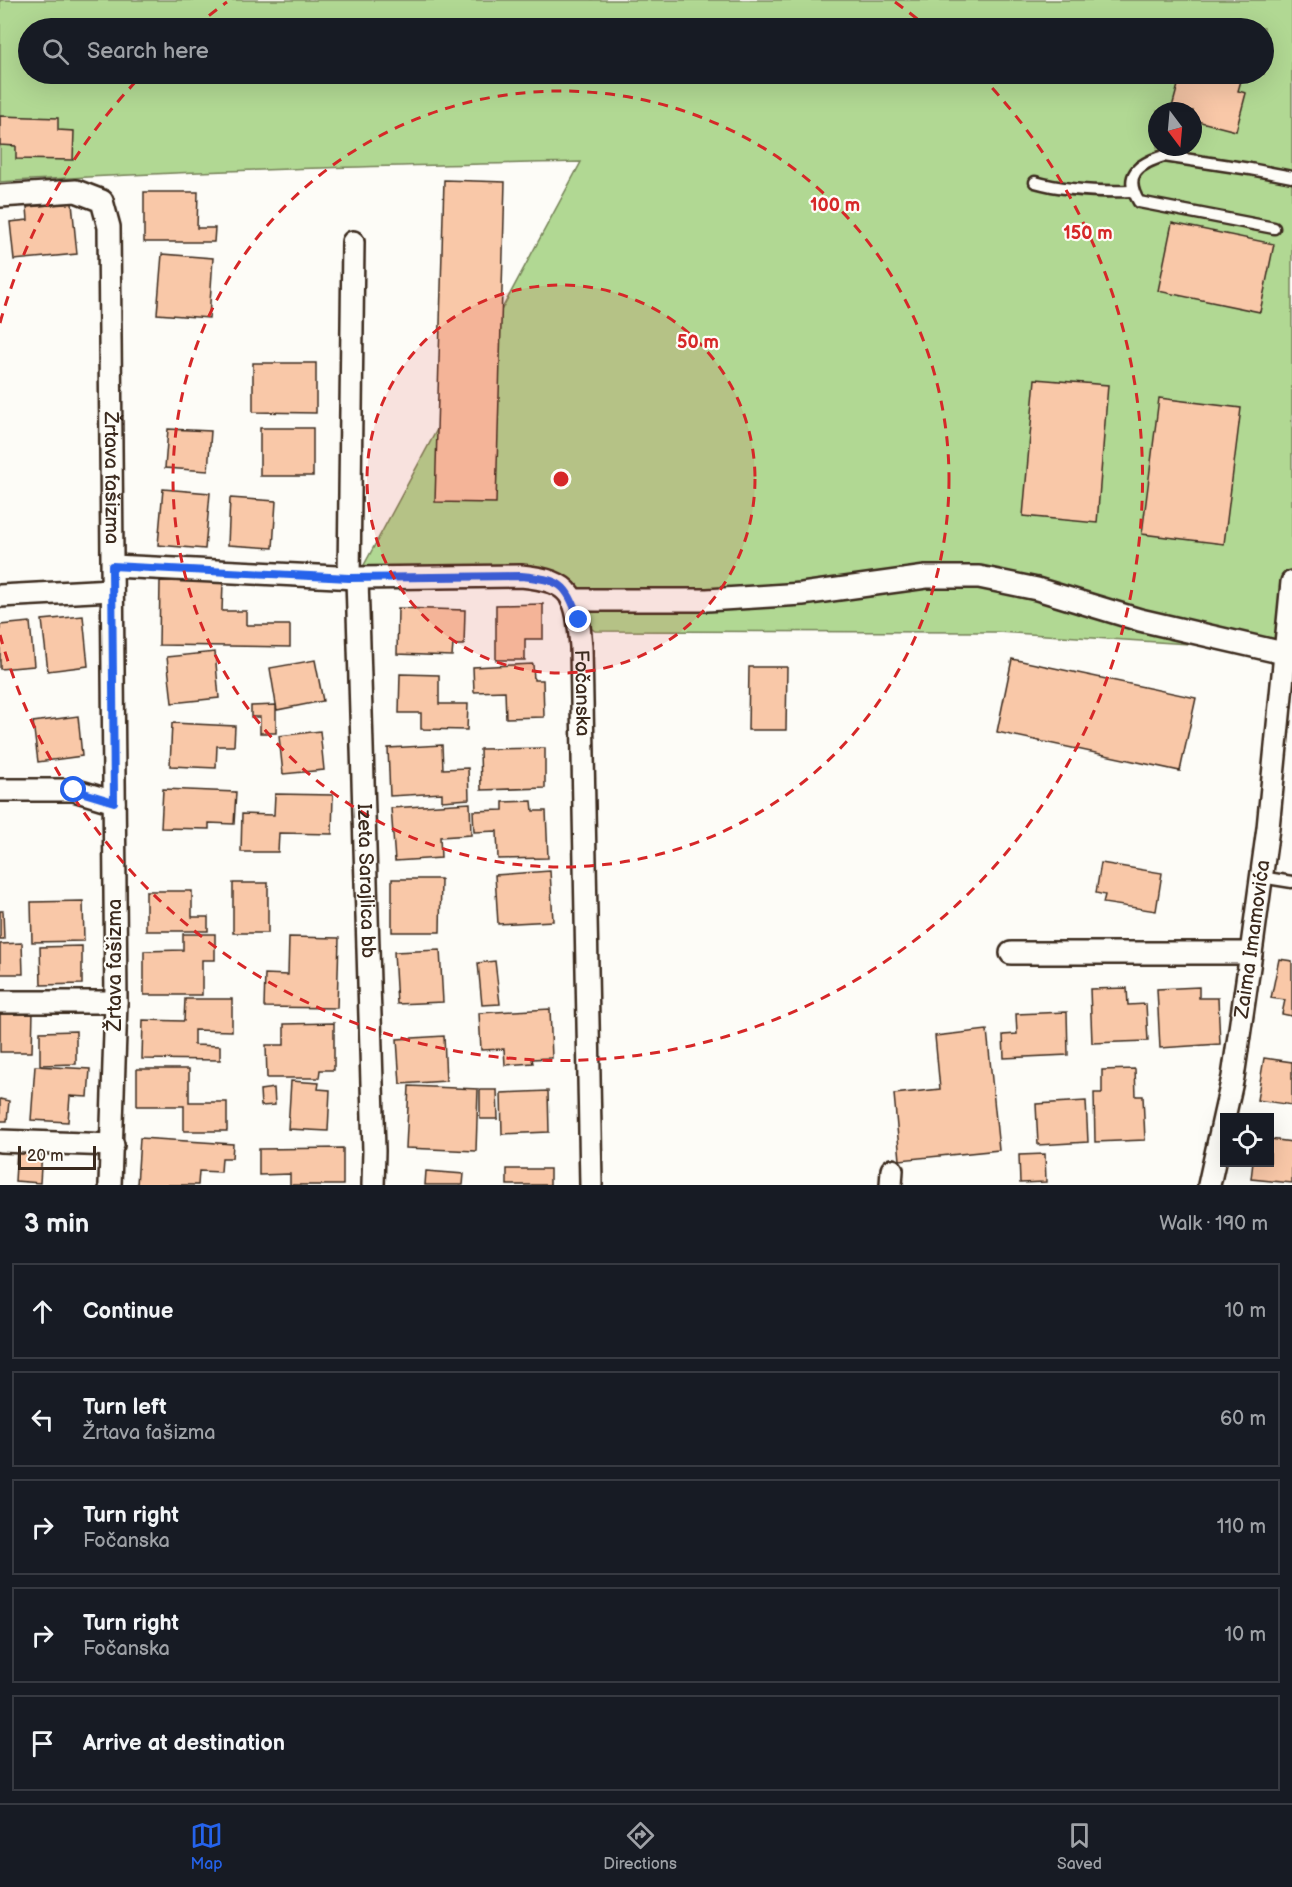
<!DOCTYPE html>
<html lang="en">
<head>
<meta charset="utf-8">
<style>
  :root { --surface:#171b24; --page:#20242c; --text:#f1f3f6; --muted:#9ea1a6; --line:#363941; --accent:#2563eb }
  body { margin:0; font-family:"Balsamiq Sans",sans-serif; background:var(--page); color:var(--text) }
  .controls { position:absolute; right:18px; bottom:18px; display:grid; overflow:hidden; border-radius:0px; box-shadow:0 6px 24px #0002 }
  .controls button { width:54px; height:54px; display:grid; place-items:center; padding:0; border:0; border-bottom:2px solid var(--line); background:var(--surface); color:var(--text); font:30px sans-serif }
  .compass { position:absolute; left:1148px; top:102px; width:54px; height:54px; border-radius:50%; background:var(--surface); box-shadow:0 6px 24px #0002; rotate:164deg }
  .scale { position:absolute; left:18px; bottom:15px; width:78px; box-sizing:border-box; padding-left:6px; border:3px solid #3b2a1e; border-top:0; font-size:16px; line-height:21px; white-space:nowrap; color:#3b2a1e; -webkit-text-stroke:4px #fdfcf7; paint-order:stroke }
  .stop { position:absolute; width:18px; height:18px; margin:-14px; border:4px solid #2563eb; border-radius:50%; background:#fff }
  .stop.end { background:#2563eb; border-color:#fff; box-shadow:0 2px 6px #0008 }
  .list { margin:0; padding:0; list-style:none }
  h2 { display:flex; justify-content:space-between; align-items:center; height:78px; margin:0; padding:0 24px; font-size:26px }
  h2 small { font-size:20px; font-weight:400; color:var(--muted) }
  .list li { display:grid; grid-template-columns:39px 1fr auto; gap:18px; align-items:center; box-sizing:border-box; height:96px; margin:0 12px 12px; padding:0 12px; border:2px solid var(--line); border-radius:0px }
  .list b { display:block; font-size:22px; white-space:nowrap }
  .list p { margin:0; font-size:20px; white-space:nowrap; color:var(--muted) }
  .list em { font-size:20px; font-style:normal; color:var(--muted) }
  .icon { flex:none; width:33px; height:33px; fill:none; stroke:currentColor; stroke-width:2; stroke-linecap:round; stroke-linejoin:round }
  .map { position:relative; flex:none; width:1292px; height:1185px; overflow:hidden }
  .search { position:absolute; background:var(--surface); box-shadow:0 6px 24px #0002; left:18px; right:18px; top:18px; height:66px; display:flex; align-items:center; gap:15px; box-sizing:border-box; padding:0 21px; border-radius:33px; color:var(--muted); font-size:22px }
  .sheet { height:618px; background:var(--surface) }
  nav { display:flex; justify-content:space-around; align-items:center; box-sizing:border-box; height:84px; border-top:2px solid var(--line); background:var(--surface); font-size:16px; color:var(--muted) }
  nav a { display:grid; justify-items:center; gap:3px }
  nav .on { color:var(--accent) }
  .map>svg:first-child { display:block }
  .green { fill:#b1d893; stroke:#768158; stroke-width:1.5; fill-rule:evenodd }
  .building { fill:#f9c8a8; stroke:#3b2a1e; stroke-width:1.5 }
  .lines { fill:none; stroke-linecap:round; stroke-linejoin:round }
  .lane-casing { stroke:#3b2a1e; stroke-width:15 }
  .street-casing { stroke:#3b2a1e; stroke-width:26 }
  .lane { stroke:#fdfcf7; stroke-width:10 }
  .street { stroke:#fdfcf7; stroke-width:21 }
  .route { stroke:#2563eb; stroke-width:8 }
  .ring { fill:none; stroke:#d62828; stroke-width:3; stroke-dasharray:10 8 }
  .labels { text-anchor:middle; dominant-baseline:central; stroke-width:4.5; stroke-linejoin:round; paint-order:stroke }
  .street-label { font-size:20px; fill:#3b2a1e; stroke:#fdfcf7 }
  .centre { fill:#d62828; stroke:#fdfcf7; stroke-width:3 }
  .ring-label { font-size:18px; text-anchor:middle; font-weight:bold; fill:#d62828; stroke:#fdfcf7; stroke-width:4.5; stroke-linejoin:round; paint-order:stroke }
</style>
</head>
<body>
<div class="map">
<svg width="1292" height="1185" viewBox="0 0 1292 1185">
  <rect width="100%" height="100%" fill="#fdfcf7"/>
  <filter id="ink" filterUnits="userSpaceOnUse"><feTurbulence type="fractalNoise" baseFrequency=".0167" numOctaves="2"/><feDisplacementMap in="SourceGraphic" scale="12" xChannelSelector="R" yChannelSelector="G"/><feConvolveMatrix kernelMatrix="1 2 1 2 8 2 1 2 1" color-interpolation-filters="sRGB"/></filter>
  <g filter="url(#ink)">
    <path class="green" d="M0 0H1292V655L1237 647 997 632 595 631 579 620 564 587 357 578 581 162C387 166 193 170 0 182ZM28 28H1264V74H28ZM1157 111H1193V147H1157Z"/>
    <g class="building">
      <path d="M1181 74H1243L1238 91 1246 93 1236 131 1193 120V111H1171Z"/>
      <path d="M0 116 58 118V130L74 131 73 160 16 159V146L0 145Z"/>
      <path d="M444 180 505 182 496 503 435 502Z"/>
      <path d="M144 192H198L197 228H215L214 242H144Z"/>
      <path d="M72 203 77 254 14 260 10 222 28 220 27 207Z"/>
      <path d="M1172 223 1274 244 1260 312 1158 291Z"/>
      <path d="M162 254 213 258 209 318 157 314Z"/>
      <path d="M253 363H316V413L253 412Z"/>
      <path d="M1035 379 1108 385 1097 523 1023 516Z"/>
      <path d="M1159 398 1241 408 1224 544 1142 534Z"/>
      <rect x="260" y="428" width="53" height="48"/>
      <path d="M168 429 211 431 208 471 165 468Z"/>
      <path d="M163 489 210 493 205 549 158 545Z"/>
      <path d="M230 498 276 501 273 548 228 545Z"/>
      <path d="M160 581 223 582 222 611H246V625H290V647L159 645Z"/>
      <path d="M543 604V639H525V660H496V605Z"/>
      <path d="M398 608 465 610 464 645H453L452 656 397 654Z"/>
      <path d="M83 616 88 666 48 671 42 620Z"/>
      <path d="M30 622 34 666 0 669V625Z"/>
      <path d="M215 652 219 698 172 703 167 657Z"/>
      <path d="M1012 659 1196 698 1180 771 997 732Z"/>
      <path d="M315 660 323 701 277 710 270 668Z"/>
      <path d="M533 664 534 680H543L544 717 506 718 505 691 474 692 473 667Z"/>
      <path d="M749 667H787L786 730H748Z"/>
      <path d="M400 674 439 675V704H468L467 730 421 729V713H399Z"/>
      <path d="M276 705V733H260V717H251V706Z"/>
      <path d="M78 716 82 756 38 762 33 722Z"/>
      <path d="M172 723 235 726 234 746H217L216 768 170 766Z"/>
      <path d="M320 731 324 770 283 774 279 736Z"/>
      <path d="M442 745 443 769 468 768 469 799 442 801V793L390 796 388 748Z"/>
      <path d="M545 748V788L481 790 480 749Z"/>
      <path d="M163 789 236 792 234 824 209 823V829L161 828Z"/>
      <path d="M275 794 333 795 332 834 279 833 278 852H241L242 814 274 815Z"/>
      <path d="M532 801 533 811H546L548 858 498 859 497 831 474 832 473 811 503 810V802Z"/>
      <path d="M470 803 471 835 440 837 441 858 395 861 391 808Z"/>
      <path d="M1101 863 1162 873 1156 911 1103 903 1105 895 1096 893Z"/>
      <path d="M550 871 553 921 498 924 495 875Z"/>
      <path d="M392 879H441L440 932H392Z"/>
      <rect x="233" y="883" width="35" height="50"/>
      <path d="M146 891H192V917H208V931H146Z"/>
      <path d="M83 901 84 941 32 942 31 902Z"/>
      <path d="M0 911H3L4 939H0Z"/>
      <path d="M183 934H215V960H202V995H144V951L183 950Z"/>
      <path d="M289 937 339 938 337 1008 264 1007 265 974 288 975Z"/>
      <path d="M22 943 23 974H0V944Z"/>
      <path d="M82 946V984L41 985 40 947Z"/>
      <path d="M440 950 443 1002 397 1004 394 952Z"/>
      <path d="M1279 959 1292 961V1016L1282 1014 1285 1000 1271 998Z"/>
      <path d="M495 961 500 1004 482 1005 478 963Z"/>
      <path d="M1199 987V998H1218L1220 1044 1160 1048 1157 989Z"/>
      <path d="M1127 988 1128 1005 1146 1004 1148 1041 1092 1043 1090 989Z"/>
      <path d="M185 999H232V1031L194 1030V1045L220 1046V1060L142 1059 143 1020 184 1021Z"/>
      <path d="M550 1009 552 1058 532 1059 533 1063 505 1065 504 1049 481 1050 479 1013Z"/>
      <path d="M0 1010H33L32 1052H0Z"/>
      <path d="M1067 1012 1068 1055 1004 1058 1003 1035 1017 1034 1016 1014Z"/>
      <path d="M334 1023V1070H320L319 1078H267L266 1045H284V1024Z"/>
      <path d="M987 1030 999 1150 900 1160 894 1094 940 1089 935 1036Z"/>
      <path d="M76 1031V1064L40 1065V1032Z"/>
      <path d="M444 1036 446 1081 400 1084 397 1039Z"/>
      <path d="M1264 1058 1292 1062V1105L1257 1100Z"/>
      <path d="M35 1066 90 1069 88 1097 70 1096 68 1122 31 1120Z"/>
      <path d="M137 1069H189V1102H227V1131H184V1106H137Z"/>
      <path d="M1135 1069 1136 1096H1143L1145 1140 1095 1142 1094 1093H1102V1070Z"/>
      <path d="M291 1081 319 1083 318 1089 330 1090 328 1131 288 1129Z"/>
      <path d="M409 1086 478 1089 476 1151 406 1148Z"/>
      <path d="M274 1088 275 1105 261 1106 260 1090Z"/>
      <path d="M480 1090H497L498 1119H480Z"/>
      <path d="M548 1091 549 1132 502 1134 501 1093Z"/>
      <path d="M0 1099 9 1101 7 1121H0Z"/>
      <path d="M1086 1101 1088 1142 1038 1145 1036 1104Z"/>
      <path d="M140 1138 233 1144 232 1158H222L221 1172 199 1171 198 1185H137Z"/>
      <path d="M1270 1139 1292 1142V1183L1251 1179 1253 1162H1270Z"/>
      <path d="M343 1148V1185H290V1174L259 1175V1149Z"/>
      <path d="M17 1149 42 1150 40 1183 15 1181Z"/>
      <path d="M1045 1154 1046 1182 1020 1183 1019 1155Z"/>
      <rect x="507" y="1169" width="43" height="16"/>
      <path d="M426 1171 464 1174 463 1185H425Z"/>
    </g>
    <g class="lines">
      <defs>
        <g id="lane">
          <path d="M1035 182C1067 191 1100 192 1132 191"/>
          <path d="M1274 228 1139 202C1123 176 1137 164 1164 156L1250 169 1292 177"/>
          <path d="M1261 877 1292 882"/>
        </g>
        <g id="street">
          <path id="s1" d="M0 196 76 191 102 201 109 227 116 1002 110 1185"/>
          <path id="s2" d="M113 566 357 578 521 576C574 581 577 597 581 647L591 1185"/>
          <path d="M349 578 353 242"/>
          <path id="s3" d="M357 578 374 1151 373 1185"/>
          <path d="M0 596 112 590"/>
          <path d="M572 600H707L802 594 926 577H979L1037 589 1140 620 1292 655"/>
          <path d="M0 790H74L114 802"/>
          <path d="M1011 953H1251"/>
          <path d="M0 1002H116"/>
          <path d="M0 1141 113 1145"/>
          <path d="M891 1185 892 1170"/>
          <path id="s4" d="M1209 1185 1233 1077 1251 953 1268 828 1292 582"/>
        </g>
      </defs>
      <use href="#lane" class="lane-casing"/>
      <use href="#street" class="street-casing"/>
      <use href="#lane" class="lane"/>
      <use href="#street" class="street"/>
    </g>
  </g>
  <g class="lines" filter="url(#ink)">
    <path class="route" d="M74 790 114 802 112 566 349 578 521 576C560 580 566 582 579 620"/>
  </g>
  <circle cx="561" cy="479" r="194" fill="#d62828" fill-opacity=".12"/>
  <g class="ring">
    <circle cx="561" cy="479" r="194"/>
    <circle cx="561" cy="479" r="388"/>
    <path d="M0 323A582 582 0 0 1 142 75M195 27A582 582 0 0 1 227 2M895 2A582 582 0 0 1 927 27M980 75A582 582 0 1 1 0 635"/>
  </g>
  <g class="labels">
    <g class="street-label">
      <text stroke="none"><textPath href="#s1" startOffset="382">Žrtava fašizma</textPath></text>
      <text stroke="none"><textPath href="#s2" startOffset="562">Fočanska</textPath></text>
      <text stroke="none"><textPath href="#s3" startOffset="303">Izeta Sarajlica bb</textPath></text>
      <text stroke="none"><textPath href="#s4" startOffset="250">Zaima Imamovića</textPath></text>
      <text transform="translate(115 965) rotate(-90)">Žrtava fašizma</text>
    </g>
  </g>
  <circle cx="561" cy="479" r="9" class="centre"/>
  <g class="ring-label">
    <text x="835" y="211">100 m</text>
    <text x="1088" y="239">150 m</text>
    <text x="698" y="348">50 m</text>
  </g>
</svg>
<div class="controls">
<button><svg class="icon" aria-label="locate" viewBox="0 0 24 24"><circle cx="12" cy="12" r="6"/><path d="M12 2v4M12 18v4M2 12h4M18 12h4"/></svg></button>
</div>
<svg class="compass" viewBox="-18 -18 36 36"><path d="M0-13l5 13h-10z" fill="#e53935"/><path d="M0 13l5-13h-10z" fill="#9ea1a6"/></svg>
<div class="scale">20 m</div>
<div class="stop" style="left:74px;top:790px"></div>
<div class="stop end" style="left:579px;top:620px"></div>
<div class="search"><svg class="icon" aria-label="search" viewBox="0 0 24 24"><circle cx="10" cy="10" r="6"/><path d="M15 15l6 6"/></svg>Search here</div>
</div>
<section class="sheet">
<h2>3 min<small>Walk · 190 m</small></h2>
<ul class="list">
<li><svg class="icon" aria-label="ahead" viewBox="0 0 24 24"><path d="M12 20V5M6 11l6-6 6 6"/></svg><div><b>Continue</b></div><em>10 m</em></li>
<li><svg class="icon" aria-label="left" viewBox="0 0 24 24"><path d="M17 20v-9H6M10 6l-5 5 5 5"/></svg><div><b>Turn left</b><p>Žrtava fašizma</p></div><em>60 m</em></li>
<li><svg class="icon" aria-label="right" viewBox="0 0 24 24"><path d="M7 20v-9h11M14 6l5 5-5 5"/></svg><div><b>Turn right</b><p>Fočanska</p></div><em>110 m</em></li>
<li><svg class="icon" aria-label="right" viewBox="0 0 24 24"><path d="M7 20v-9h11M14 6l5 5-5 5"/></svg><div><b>Turn right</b><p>Fočanska</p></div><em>10 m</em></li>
<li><svg class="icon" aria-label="arrive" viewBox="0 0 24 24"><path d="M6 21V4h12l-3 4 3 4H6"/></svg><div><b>Arrive at destination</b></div></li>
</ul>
</section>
<nav>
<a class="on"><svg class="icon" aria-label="map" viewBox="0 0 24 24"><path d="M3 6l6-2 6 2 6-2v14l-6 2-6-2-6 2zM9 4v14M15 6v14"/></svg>Map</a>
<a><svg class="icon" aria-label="directions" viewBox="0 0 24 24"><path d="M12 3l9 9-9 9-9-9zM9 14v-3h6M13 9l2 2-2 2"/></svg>Directions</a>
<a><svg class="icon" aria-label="saved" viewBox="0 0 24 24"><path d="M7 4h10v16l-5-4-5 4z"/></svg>Saved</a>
</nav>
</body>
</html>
